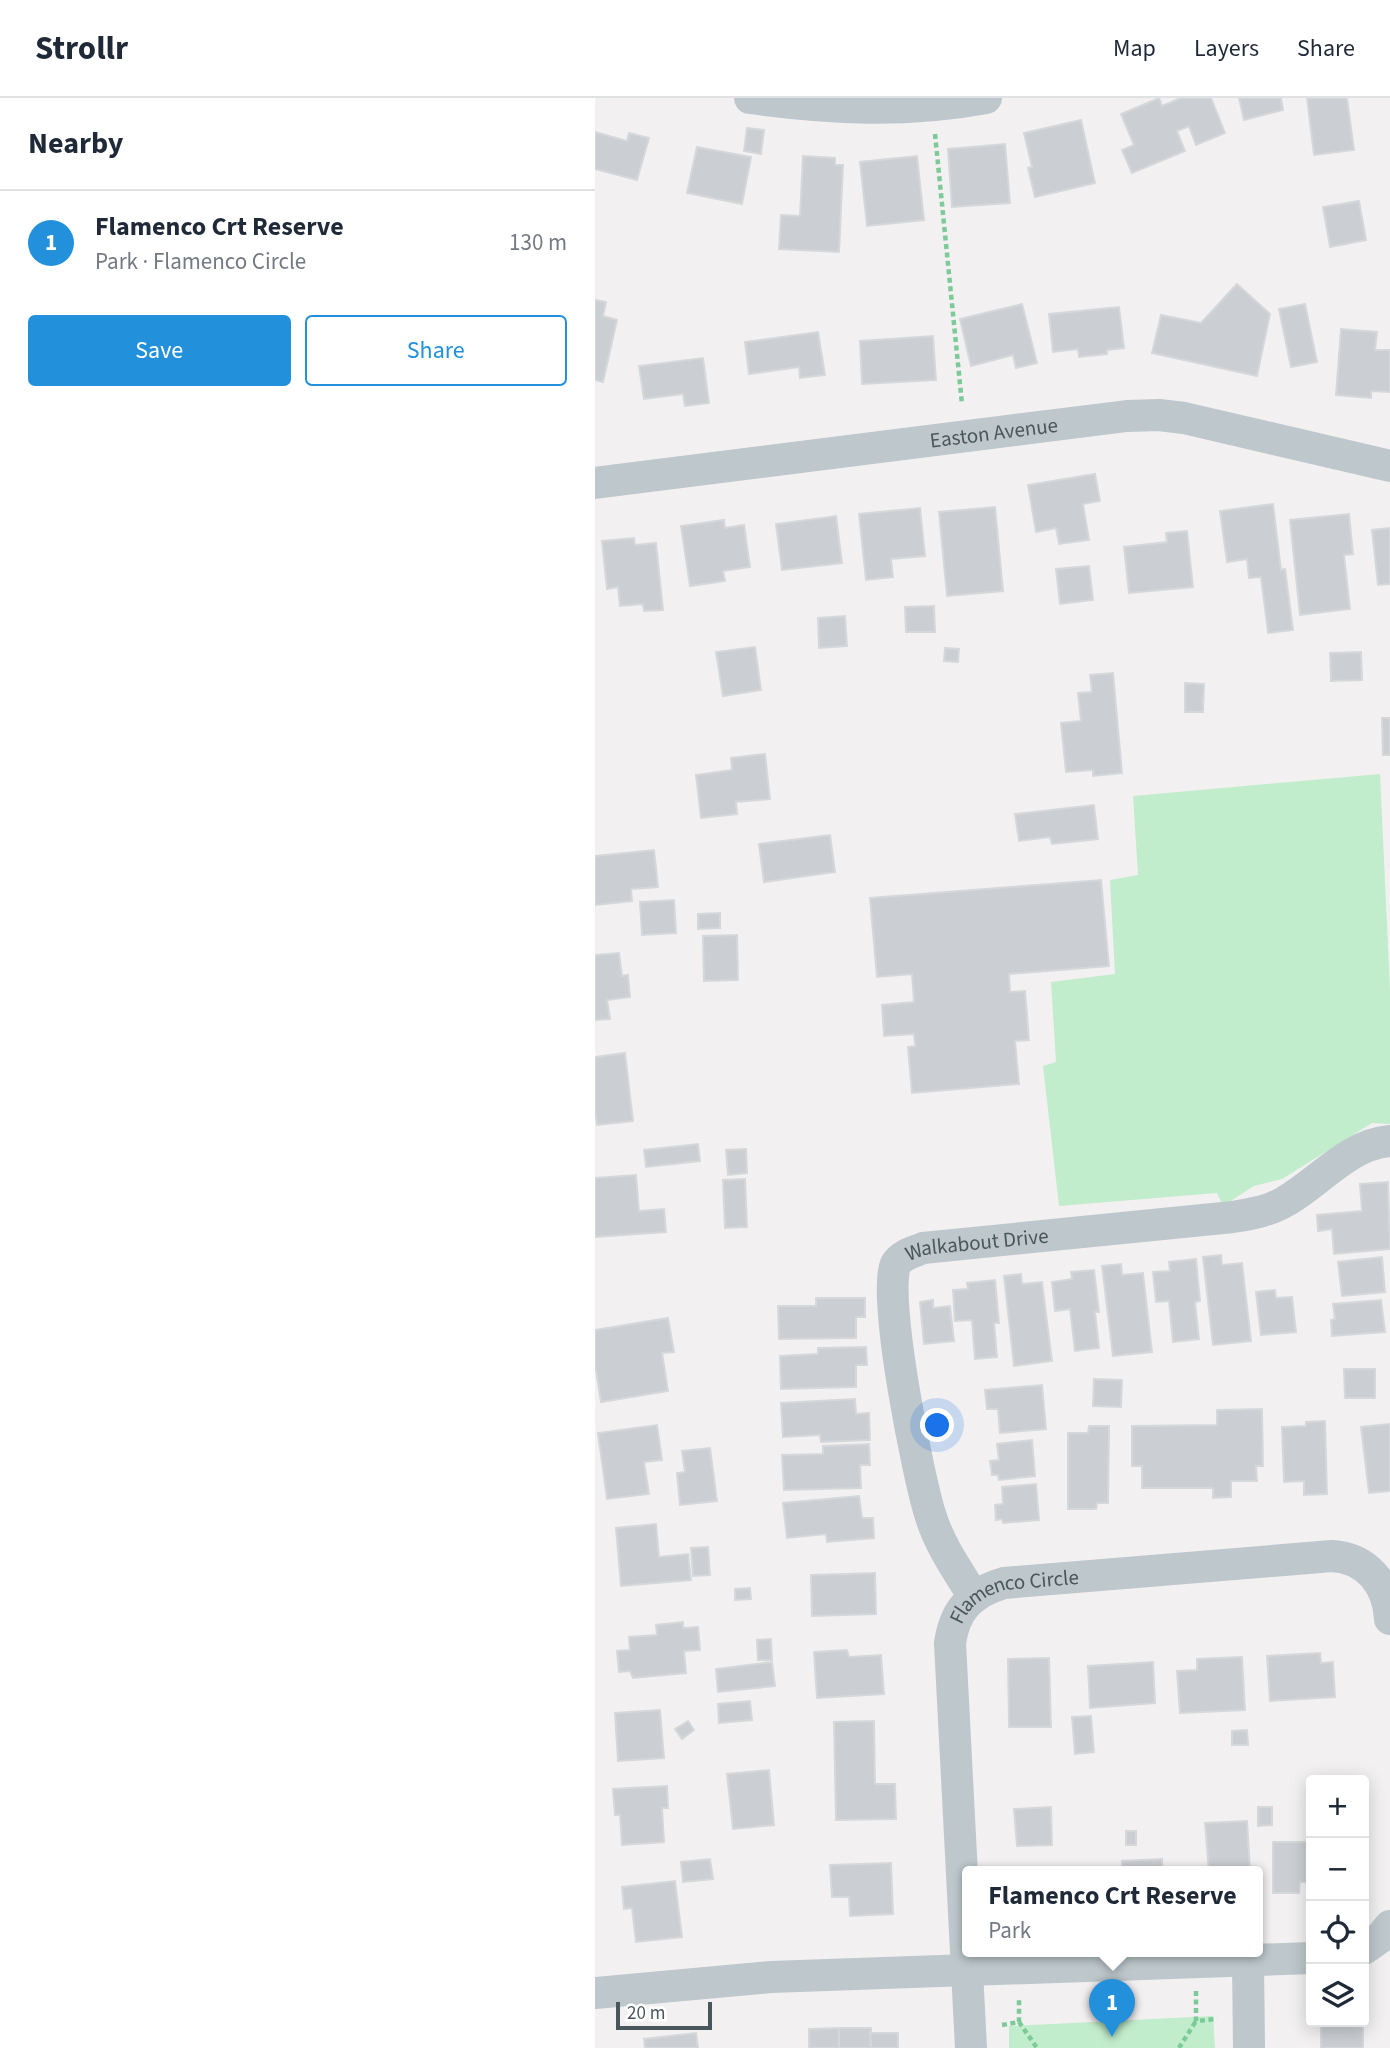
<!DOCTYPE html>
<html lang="en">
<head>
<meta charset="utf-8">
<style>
  :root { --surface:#fff; --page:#f6f6f7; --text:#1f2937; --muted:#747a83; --line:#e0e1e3; --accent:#2290db }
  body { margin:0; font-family:"Source Sans 3",sans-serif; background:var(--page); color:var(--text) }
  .controls { position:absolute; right:21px; bottom:21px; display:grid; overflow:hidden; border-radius:7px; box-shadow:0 4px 18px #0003 }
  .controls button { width:63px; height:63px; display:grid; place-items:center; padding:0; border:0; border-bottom:2px solid var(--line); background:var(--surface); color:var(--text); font:35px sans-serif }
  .scale { position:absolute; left:21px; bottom:18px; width:96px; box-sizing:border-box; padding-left:7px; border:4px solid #49575d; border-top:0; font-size:19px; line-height:24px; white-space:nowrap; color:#49575d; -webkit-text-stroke:5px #fff; paint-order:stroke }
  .you { position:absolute; left:343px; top:1328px; width:24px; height:24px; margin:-18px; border:5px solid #fff; border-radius:50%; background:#1a73e8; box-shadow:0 0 0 10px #1a73e833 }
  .badge { display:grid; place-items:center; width:46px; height:46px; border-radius:50%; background:var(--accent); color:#fff; font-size:23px; font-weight:700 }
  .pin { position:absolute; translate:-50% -58px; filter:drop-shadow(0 2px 4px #0008) }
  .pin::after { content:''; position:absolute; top:37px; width:24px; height:21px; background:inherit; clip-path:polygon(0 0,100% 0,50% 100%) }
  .popup { position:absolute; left:367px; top:1768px; width:301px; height:91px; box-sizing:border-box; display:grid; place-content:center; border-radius:7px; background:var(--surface); filter:drop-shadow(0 2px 5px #0005); font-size:23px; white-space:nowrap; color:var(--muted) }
  .popup b { font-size:26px; color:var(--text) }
  .popup::after { content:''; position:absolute; left:50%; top:100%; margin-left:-14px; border:14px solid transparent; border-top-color:var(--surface) }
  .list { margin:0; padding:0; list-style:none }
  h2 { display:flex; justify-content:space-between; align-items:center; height:91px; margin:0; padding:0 28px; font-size:30px }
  h2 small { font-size:23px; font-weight:400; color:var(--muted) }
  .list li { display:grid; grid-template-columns:46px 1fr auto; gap:21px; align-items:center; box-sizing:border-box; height:105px; padding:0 28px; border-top:2px solid var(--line) }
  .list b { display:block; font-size:26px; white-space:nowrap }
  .list p { margin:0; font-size:23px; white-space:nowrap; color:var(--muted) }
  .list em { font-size:23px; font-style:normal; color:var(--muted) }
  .actions { display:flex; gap:14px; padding:21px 28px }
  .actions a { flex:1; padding:16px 0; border:2px solid var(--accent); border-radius:7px; text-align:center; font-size:24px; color:var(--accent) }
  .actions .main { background:var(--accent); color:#fff }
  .icon { flex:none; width:38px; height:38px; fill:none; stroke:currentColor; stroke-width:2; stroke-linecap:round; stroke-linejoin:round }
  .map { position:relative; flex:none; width:795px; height:1950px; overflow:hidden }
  header { display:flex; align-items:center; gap:42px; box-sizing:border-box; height:98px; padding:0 35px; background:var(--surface); border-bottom:2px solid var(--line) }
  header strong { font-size:33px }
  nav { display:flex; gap:38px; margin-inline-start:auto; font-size:24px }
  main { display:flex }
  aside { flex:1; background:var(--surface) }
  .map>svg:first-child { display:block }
  .green { fill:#c2edcc }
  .building { fill:#cbced2; stroke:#d5d8db; stroke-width:2 }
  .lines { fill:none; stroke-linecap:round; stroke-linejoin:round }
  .path { stroke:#7bca97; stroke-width:4.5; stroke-dasharray:5 3.5; stroke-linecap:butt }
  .minor { stroke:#bdc7cc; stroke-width:32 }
  .labels { text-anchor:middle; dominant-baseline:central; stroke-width:7; stroke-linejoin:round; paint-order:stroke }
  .street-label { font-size:21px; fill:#49575d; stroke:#fff }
</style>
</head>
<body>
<header>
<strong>Strollr</strong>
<nav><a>Map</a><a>Layers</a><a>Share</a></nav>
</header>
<main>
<aside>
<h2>Nearby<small></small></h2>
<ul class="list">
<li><span class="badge">1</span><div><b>Flamenco Crt Reserve</b><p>Park · Flamenco Circle</p></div><em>130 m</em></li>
</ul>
<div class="actions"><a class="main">Save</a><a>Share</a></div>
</aside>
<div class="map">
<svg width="795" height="1950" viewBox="0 0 795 1950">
  <rect width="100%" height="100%" fill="#f3f0f1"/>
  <g class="green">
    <path d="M785 676 795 892V1026L777 1025 687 1081 659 1088 628 1108 622 1095 464 1108 448 968 461 964 456 884 520 876 515 782 543 777 538 698Z"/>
    <path d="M618 1918 620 1950H414V1928Z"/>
  </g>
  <g class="building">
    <path d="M564 0 567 8 586 0H616L630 35 601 47 594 28 582 33 590 53 537 75 527 52 539 47 526 16Z"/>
    <path d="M644 0H686L688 12 649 22Z"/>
    <path d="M712 0H752L759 52 719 57Z"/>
    <path d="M486 22 500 85 440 99 433 70 437 69 429 35Z"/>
    <path d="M152 30 169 32 166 56 149 53Z"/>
    <path d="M0 34 32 43 34 35 54 40 42 82 0 71Z"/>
    <path d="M410 46 415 105 357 109 353 51Z"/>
    <path d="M102 49 156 59 147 106 92 95Z"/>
    <path d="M208 58 240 60V67H248L244 154 184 151 186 117 205 118Z"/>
    <path d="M322 58 329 122 272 128 265 64Z"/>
    <path d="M764 103 771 142 735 149 728 109Z"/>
    <path d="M642 186 675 216 662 278 557 255 566 217 606 225Z"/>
    <path d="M0 202 11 204 8 218 22 222 8 284 0 282Z"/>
    <path d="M427 206 442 265 421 270 418 257 376 268 365 221Z"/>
    <path d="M710 206 722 264 696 269 684 211Z"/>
    <path d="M524 209 529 250 512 252V256L484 259 483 251 458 254 454 216Z"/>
    <path d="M746 231 782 234 780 252H795V294L776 293V300L741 297Z"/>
    <path d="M223 234 230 277 205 280 204 269 154 276 150 244Z"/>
    <path d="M338 238 341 282 267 286 265 243Z"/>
    <path d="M108 260 114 305 90 308 88 296 49 301 44 268Z"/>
    <path d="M500 376 505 403 488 406 494 442 464 446 461 430 441 434 433 387Z"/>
    <path d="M678 406 686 472 690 471 698 532 673 535 666 479 654 480 652 461 632 464 625 413Z"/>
    <path d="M400 409 408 493 352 498 344 414Z"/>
    <path d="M325 410 330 458 296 461 298 479 271 482 264 416Z"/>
    <path d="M754 416 758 456 749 457 755 511 705 517 695 422Z"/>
    <path d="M241 418 247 465 187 472 181 426Z"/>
    <path d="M129 422 130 430 149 427 155 469 128 473 130 483 95 488 86 428Z"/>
    <path d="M795 430V486L783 487 777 432Z"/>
    <path d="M592 433 598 489 534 495 529 449 572 444 571 435Z"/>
    <path d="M39 440 40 447 61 445 68 512 49 513 48 506 25 508 23 489 12 491 7 443Z"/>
    <path d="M494 468 498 502 465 506 461 471Z"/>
    <path d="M339 508 340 534H311L310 509Z"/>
    <path d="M250 518 252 548 224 550 223 520Z"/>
    <path d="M160 549 166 592 128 598 121 554Z"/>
    <path d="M350 550 364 551 363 564 349 563Z"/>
    <path d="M766 554 767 582 736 583 735 555Z"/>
    <path d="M518 575 527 675 498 678V672L471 674 466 625 486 623 483 595 497 594 495 577Z"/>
    <path d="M590 585 609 586 608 614H590Z"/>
    <path d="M787 620H795V657H788Z"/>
    <path d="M170 656 175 701 141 704 142 716 106 720 101 677 137 672 136 660Z"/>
    <path d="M499 707 503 741 457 746 455 739 424 743 420 716Z"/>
    <path d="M235 737 240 774 169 784 164 746Z"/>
    <path d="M59 752 63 789 36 791 37 803 0 807V758Z"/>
    <path d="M506 782 514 868 414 876 415 894 430 893 434 942 420 943 424 986 317 995 313 949 320 948 319 936 289 938 287 907 319 904 317 876 282 879 275 800Z"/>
    <path d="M79 802 81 835 47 837 45 804Z"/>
    <path d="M125 815V830L103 831V816Z"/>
    <path d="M142 837 143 882 109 883 108 838Z"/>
    <path d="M24 855 27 878 33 877 35 899 12 902 15 921 0 922V857Z"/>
    <path d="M30 955 38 1023 2 1027 0 1014V959Z"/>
    <path d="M103 1046 105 1063 51 1069 49 1052Z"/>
    <path d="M151 1051 152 1075 133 1077 131 1052Z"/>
    <path d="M41 1077 44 1113 69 1111 71 1134 0 1139V1080Z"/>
    <path d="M150 1081 152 1129 130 1130 128 1082Z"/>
    <path d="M793 1084 795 1151 739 1156 737 1131 723 1133 722 1117 767 1113 765 1086Z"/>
    <path d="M626 1157 627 1167 647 1165 656 1243 618 1247 608 1159Z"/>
    <path d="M787 1159 790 1194 747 1198 743 1164Z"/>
    <path d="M601 1161 605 1203 600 1204 604 1241 578 1244 574 1203 561 1204 558 1174 575 1173 574 1164Z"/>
    <path d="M526 1166 527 1177 548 1175 557 1254 518 1258 507 1168Z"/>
    <path d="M499 1172 504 1214H500L504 1250 480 1253 475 1211 460 1213 457 1184 477 1181 476 1174Z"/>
    <path d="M426 1176 427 1186 447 1184 457 1263 419 1268 409 1178Z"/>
    <path d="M400 1182 404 1225H399L402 1259 380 1261 377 1222 360 1223 358 1192 373 1191 372 1185Z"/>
    <path d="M680 1192 681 1200 697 1199 701 1234 666 1237 661 1194Z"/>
    <path d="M221 1200H270V1219H261V1240L184 1241 183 1208H221Z"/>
    <path d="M338 1202V1210L355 1208 359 1243 329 1246 325 1204Z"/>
    <path d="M786 1202 790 1234 737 1238 736 1222 740 1221 738 1206Z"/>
    <path d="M73 1220 79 1254 67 1255 73 1293 6 1304 0 1266V1232Z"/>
    <path d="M271 1249 272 1267H261V1289L186 1291 185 1258 223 1256V1250Z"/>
    <path d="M749 1271H780V1300H750Z"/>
    <path d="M499 1281 527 1282 526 1309 498 1308Z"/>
    <path d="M447 1287 451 1331 405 1335 403 1311H392L390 1292Z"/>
    <path d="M260 1301 261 1316 274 1315 275 1342 226 1344 225 1337 188 1339 186 1305Z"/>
    <path d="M667 1311 668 1368H661L662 1383H636V1399L618 1400V1390H547V1368H537V1328L622 1327V1312Z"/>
    <path d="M730 1323 732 1396 709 1397V1383L689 1384 687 1329 711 1328V1324Z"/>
    <path d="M795 1326V1393L774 1395 766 1329Z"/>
    <path d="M62 1327 67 1362 49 1364 54 1396 12 1401 3 1335Z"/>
    <path d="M494 1328H514L513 1405H502L501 1411H473V1335H493Z"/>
    <path d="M437 1342 440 1378 404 1382 403 1377H397L395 1363 404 1362 402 1346Z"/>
    <path d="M274 1346 275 1367H265L266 1390 189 1392 187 1357 228 1356V1348Z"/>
    <path d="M115 1350 122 1403 85 1407 82 1375 90 1374 87 1353Z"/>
    <path d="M441 1386 444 1422 408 1425 407 1421 401 1422 400 1407 408 1406 407 1389Z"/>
    <path d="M264 1398 267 1420H278L279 1440 232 1444 231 1436 192 1440 188 1405Z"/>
    <path d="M61 1426 64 1459 93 1456 96 1482 26 1488 21 1430Z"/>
    <path d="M113 1449 115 1477 98 1478 96 1450Z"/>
    <path d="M280 1475 281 1516 217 1518 216 1477Z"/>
    <path d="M155 1490 156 1501 140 1502V1491Z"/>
    <path d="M88 1524V1530L103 1529 105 1552 89 1553 91 1575 38 1580 35 1573 24 1574 22 1553 35 1552 34 1539 62 1537 61 1527Z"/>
    <path d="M176 1541 177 1562H163L162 1542Z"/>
    <path d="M252 1552 254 1559 286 1557 289 1596 222 1600 219 1554Z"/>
    <path d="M725 1555 726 1565 738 1564 740 1599 675 1603 672 1558Z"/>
    <path d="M647 1559 650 1612 585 1615 582 1573 602 1572V1561Z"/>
    <path d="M454 1560 456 1629H414L413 1561Z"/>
    <path d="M177 1564 180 1588 123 1594 121 1571Z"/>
    <path d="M558 1564 560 1605 495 1610 493 1568Z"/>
    <path d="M155 1603 157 1622 124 1625 123 1606Z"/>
    <path d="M65 1612 69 1660 23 1663 20 1615Z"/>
    <path d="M496 1618 499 1654 480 1656 477 1619Z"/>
    <path d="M93 1623 99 1632 87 1641 80 1631Z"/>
    <path d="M279 1623 280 1686H300L301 1721 241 1722 239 1624Z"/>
    <path d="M652 1632 653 1647H637V1633Z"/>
    <path d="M174 1672 179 1727 138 1731 132 1676Z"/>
    <path d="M72 1688 73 1710H67L69 1744 27 1747 25 1717H20L18 1691Z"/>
    <path d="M456 1709 457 1747 422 1748 419 1711Z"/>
    <path d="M663 1709H677V1727L663 1728Z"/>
    <path d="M652 1723 655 1773H614L610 1725Z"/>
    <rect x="531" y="1733" width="10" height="14"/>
    <path d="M678 1744H716V1784H705L704 1795H678Z"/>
    <path d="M115 1761 118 1781 88 1784 86 1764Z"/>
    <path d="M567 1761V1773H527V1763Z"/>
    <path d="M296 1765 298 1816 255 1818 254 1799H237L235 1767Z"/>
    <path d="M80 1783 87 1839 41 1844 37 1810 29 1811 27 1789Z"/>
    <rect x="726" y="1924" width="42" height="26"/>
    <rect x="244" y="1930" width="32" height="20"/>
    <path d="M244 1930V1950H214V1931Z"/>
    <path d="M101 1935 103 1950H50L49 1941Z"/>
    <path d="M275 1935H303V1950H276Z"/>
  </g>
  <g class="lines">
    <g class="path">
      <path d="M340 36 367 306"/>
      <path d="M601 1893V1923L622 1921"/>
      <path d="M424 1924 442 1950"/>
      <path d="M407 1927 424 1924V1901"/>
      <path d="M584 1950 601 1923"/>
    </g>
    <g class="minor">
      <path d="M155 0C235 11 310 15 391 0"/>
      <path id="s1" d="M0 385 532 318 564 317 589 320 795 368"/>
      <path id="s2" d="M379 1499C363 1473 345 1448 336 1419 324 1384 286 1193 301 1166 306 1157 319 1154 328 1150L638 1119C656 1116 675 1113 691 1103 726 1083 752 1047 795 1043"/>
      <path d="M769 1851 786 1839 795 1828"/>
      <path d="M653 1863 654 1950"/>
      <path d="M0 1895 176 1879 716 1860"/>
      <path id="s3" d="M376 1950 355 1545C360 1511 376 1495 409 1485L737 1458C772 1460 793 1486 795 1521"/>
    </g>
  </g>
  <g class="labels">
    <g class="street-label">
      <text stroke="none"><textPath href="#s1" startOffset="402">Easton Avenue</textPath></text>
      <text stroke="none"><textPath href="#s2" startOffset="434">Walkabout Drive</textPath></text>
      <text stroke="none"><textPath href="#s3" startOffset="497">Flamenco Circle</textPath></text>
    </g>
  </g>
</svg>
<div class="controls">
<button>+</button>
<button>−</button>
<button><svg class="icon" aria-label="locate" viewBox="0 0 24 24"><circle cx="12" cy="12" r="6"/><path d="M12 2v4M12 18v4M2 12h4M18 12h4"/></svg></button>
<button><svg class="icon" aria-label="layers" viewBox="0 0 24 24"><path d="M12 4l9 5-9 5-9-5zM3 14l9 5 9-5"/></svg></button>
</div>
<div class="scale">20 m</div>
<div class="you"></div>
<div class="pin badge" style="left:517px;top:1939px">1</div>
<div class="popup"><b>Flamenco Crt Reserve</b>Park</div>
</div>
</main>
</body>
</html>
